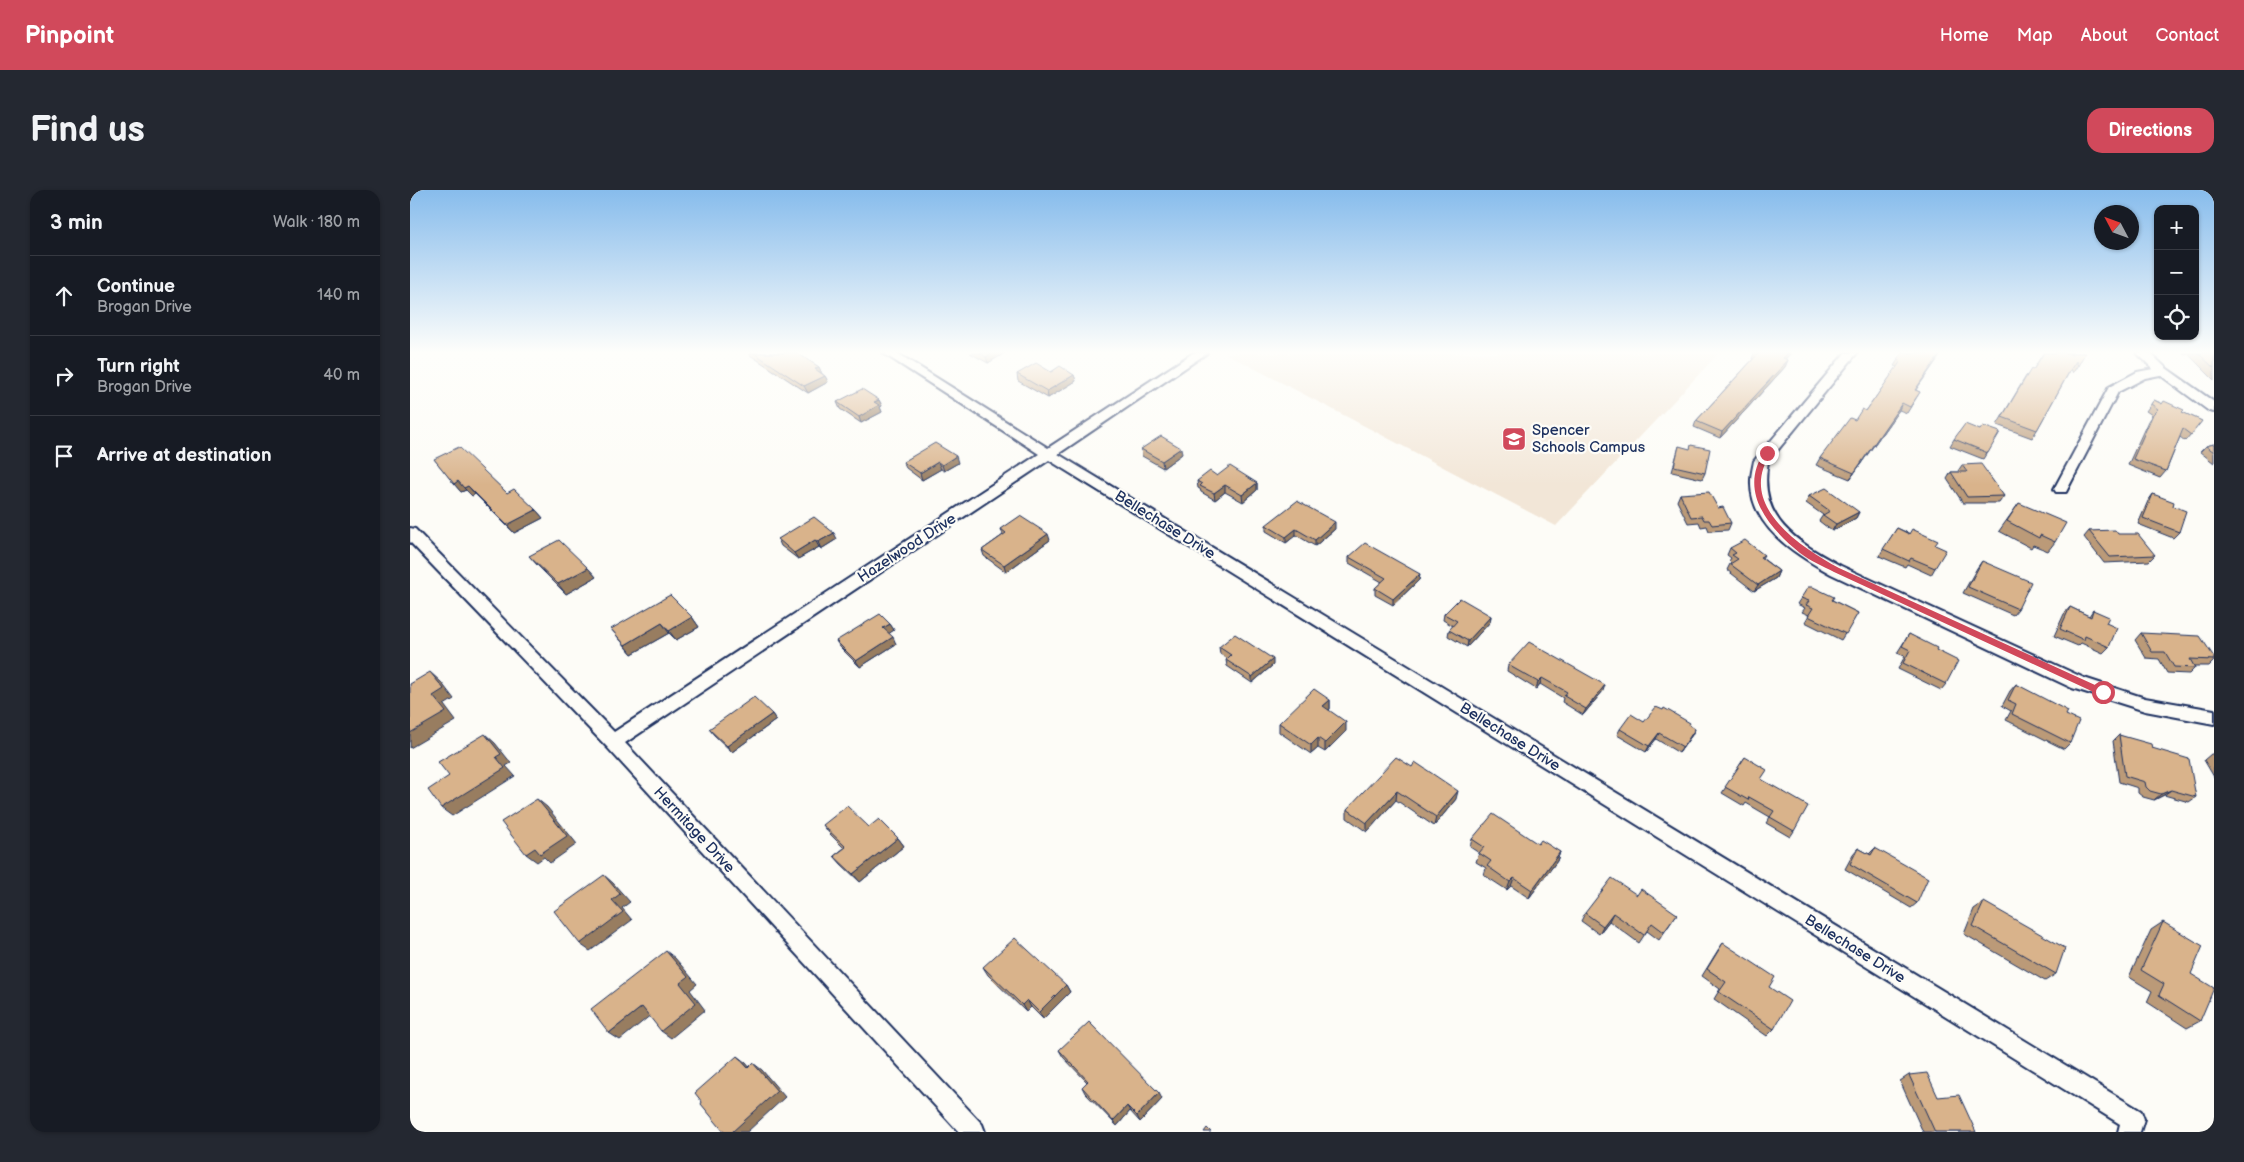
<!DOCTYPE html>
<html lang="en">
<head>
<meta charset="utf-8">
<style>
  :root { --surface:#171b24; --page:#242831; --text:#f1f3f6; --muted:#9ea1a6; --line:#363941; --accent:#d1495b }
  body { margin:0; font-family:"Balsamiq Sans",sans-serif; background:var(--page); color:var(--text) }
  .controls { position:absolute; right:15px; top:15px; display:grid; overflow:hidden; border-radius:10px; box-shadow:0 1px 4px #0004 }
  .controls button { width:45px; height:45px; display:grid; place-items:center; padding:0; border:0; border-bottom:1px solid var(--line); background:var(--surface); color:var(--text); font:25px sans-serif }
  .compass { position:absolute; left:1684px; top:15px; width:45px; height:45px; border-radius:50%; background:var(--surface); box-shadow:0 1px 4px #0004; rotate:311deg }
  .stop { position:absolute; width:15px; height:15px; margin:-11px; border:4px solid #d1495b; border-radius:50%; background:#fff }
  .stop.end { background:#d1495b; border-color:#fff; box-shadow:0 1px 5px #0008 }
  .list { margin:0; padding:0; list-style:none }
  h2 { display:flex; justify-content:space-between; align-items:center; height:65px; margin:0; padding:0 20px; font-size:21px }
  h2 small { font-size:16px; font-weight:400; color:var(--muted) }
  .list li { display:grid; grid-template-columns:32px 1fr auto; gap:15px; align-items:center; box-sizing:border-box; height:80px; padding:0 20px; border-top:1px solid var(--line) }
  .list b { display:block; font-size:19px; white-space:nowrap }
  .list p { margin:0; font-size:16px; white-space:nowrap; color:var(--muted) }
  .list em { font-size:16px; font-style:normal; color:var(--muted) }
  .icon { flex:none; width:28px; height:28px; fill:none; stroke:currentColor; stroke-width:2; stroke-linecap:round; stroke-linejoin:round }
  .map { position:relative; flex:none; width:1804px; height:942px; overflow:hidden; border-radius:15px }
  header { display:flex; align-items:center; gap:30px; box-sizing:border-box; height:70px; padding:0 25px; background:var(--accent); color:#fff }
  header strong { font-size:24px }
  nav { display:flex; gap:28px; margin-inline-start:auto; font-size:18px }
  .intro { display:flex; align-items:center; justify-content:space-between; box-sizing:border-box; height:120px; padding:0 30px }
  h1 { margin:0; font-size:35px }
  .button { padding:12px 22px; border-radius:15px; background:var(--accent); color:#fff; font-size:18px; font-weight:700 }
  main { display:flex; gap:30px; padding:0 30px }
  aside { flex:1; background:var(--surface); border-radius:15px; box-shadow:0 1px 4px #0004 }
  .map>svg:first-child { display:block }
  .built { fill:#f2e6d7 }
  .lines { fill:none; stroke-linecap:round; stroke-linejoin:round }
  .street-casing { stroke:#1b2f5e; stroke-width:4 }
  .street { fill:#fdfcf7; fill-rule:evenodd }
  .wall { fill:#bb9a78; stroke:#1b2f5e }
  .shaded-wall { fill:#987d61; stroke:#1b2f5e }
  .building { fill:#d9b38b; stroke:#1b2f5e }
  .route { fill:#d1495b }
  .labels { text-anchor:middle; dominant-baseline:central; stroke-width:4.5; stroke-linejoin:round; paint-order:stroke }
  .poi-label { font-size:15px; fill:#1b2f5e; stroke:#fdfcf7; text-anchor:start }
  .street-label { font-size:15px; fill:#1b2f5e; stroke:#fdfcf7 }
</style>
</head>
<body>
<header>
<strong>Pinpoint</strong>
<nav><a>Home</a><a>Map</a><a>About</a><a>Contact</a></nav>
</header>
<div class="intro"><h1>Find us</h1><a class="button">Directions</a></div>
<main>
<aside>
<h2>3 min<small>Walk · 180 m</small></h2>
<ul class="list">
<li><svg class="icon" aria-label="ahead" viewBox="0 0 24 24"><path d="M12 20V5M6 11l6-6 6 6"/></svg><div><b>Continue</b><p>Brogan Drive</p></div><em>140 m</em></li>
<li><svg class="icon" aria-label="right" viewBox="0 0 24 24"><path d="M7 20v-9h11M14 6l5 5-5 5"/></svg><div><b>Turn right</b><p>Brogan Drive</p></div><em>40 m</em></li>
<li><svg class="icon" aria-label="arrive" viewBox="0 0 24 24"><path d="M6 21V4h12l-3 4 3 4H6"/></svg><div><b>Arrive at destination</b></div></li>
</ul>
</aside>
<div class="map">
<svg width="1804" height="942" viewBox="0 0 1804 942">
  <rect width="100%" height="100%" fill="#fdfcf7"/>
  <filter id="ink" filterUnits="userSpaceOnUse"><feTurbulence type="fractalNoise" baseFrequency=".02" numOctaves="2"/><feDisplacementMap in="SourceGraphic" scale="10" xChannelSelector="R" yChannelSelector="G"/><feConvolveMatrix kernelMatrix="1 2 1 2 8 2 1 2 1" color-interpolation-filters="sRGB"/></filter>
  <g filter="url(#ink)">
    <path class="built" d="M815 163H1309L1146 336Z"/>
    <g class="lines">
      <defs>
        <g id="street">
          <path d="M473 163H487L638 258 783 163H797L648 264 1731 921 1734 929 1730 942H1708L1710 934 639 270 215 553 572 934 575 942H549L197 557 0 352V338L5 339 204 542 629 264Z"/>
          <path d="M1435 163H1447L1358 272C1347 329 1387 352 1431 376L1674 488 1735 508 1804 520V534L1735 521 1662 498 1421 384C1386 365 1339 336 1341 290 1341 284 1343 277 1344 271Z"/>
          <path d="M1727 163H1740L1756 178 1804 212V222L1799 221 1750 185 1735 188 1708 202 1656 302H1646L1644 299 1699 197 1727 182 1743 179Z"/>
        </g>
      </defs>
      <use href="#street" class="street-casing"/>
      <use href="#street" class="street"/>
    </g>
    <g class="wall">
      <path d="M339 163H387L409 177 412 184 415 186 418 192 398 203 340 165Z"/>
      <path d="M560 163H595L578 173Z"/>
      <path d="M1344 163H1381L1375 169 1378 170 1375 177 1310 248 1284 237 1286 231 1343 169H1342Z"/>
      <path d="M1492 163H1532L1505 200 1510 202 1497 223 1489 220 1440 289 1406 275 1410 268 1445 230 1456 221 1487 177 1484 176Z"/>
      <path d="M1633 163H1675L1663 183 1661 179 1627 240 1622 248 1587 235 1616 186 1623 180Z"/>
      <path d="M1773 163H1804V190L1778 164H1774Z"/>
      <path d="M641 182 664 185 666 191 638 208 608 191 607 184Z"/>
      <path d="M469 210 472 216 470 217 472 222 451 233 430 219 427 212Z"/>
      <path d="M1744 210 1792 231 1775 251 1770 247 1756 281 1750 288 1718 275 1738 231 1742 225 1736 221Z"/>
      <path d="M1570 240 1590 242 1573 269 1540 256 1544 249Z"/>
      <path d="M1804 254V273L1790 262 1796 256Z"/>
      <path d="M1269 256 1295 283 1292 289 1262 282Z"/>
      <path d="M731 259 772 264 753 278 732 266Z"/>
      <path d="M24 269 97 303 126 320 133 328 104 343 65 304 62 306 56 300 51 302Z"/>
      <path d="M493 272 548 273 534 281 531 279 512 290 496 278Z"/>
      <path d="M1552 275 1594 306 1589 313H1553L1537 289 1541 282H1549L1548 281Z"/>
      <path d="M807 286 847 293V300L833 312 815 302 805 310 791 302 790 299 788 298 787 291Z"/>
      <path d="M1270 304 1308 318 1321 333 1318 340 1299 341 1297 336 1291 337 1289 332 1278 333 1267 311Z"/>
      <path d="M1743 304 1763 316 1769 342 1763 348 1728 334 1738 311Z"/>
      <path d="M1399 306 1449 322 1446 328 1422 341 1409 331 1413 325 1396 313Z"/>
      <path d="M1609 313 1645 352 1638 361 1623 355 1621 358 1589 341Z"/>
      <path d="M856 335 925 339 905 356 886 345 876 353 856 341Z"/>
      <path d="M1487 338 1525 355V378L1521 385 1497 374 1495 377 1469 366Z"/>
      <path d="M591 339 640 350 596 382 574 366 572 360 593 345Z"/>
      <path d="M1679 341 1708 344 1745 365 1739 371 1694 373 1674 347Z"/>
      <path d="M368 349H427L411 359 409 357 388 369 371 356Z"/>
      <path d="M1320 358 1354 365 1352 368 1369 381 1366 388 1344 401 1317 380 1320 374 1321 373 1319 371 1321 368 1317 365Z"/>
      <path d="M119 366 178 378 186 387 156 404 127 375Z"/>
      <path d="M939 367 1010 384 1009 390 983 415 965 405V398L972 392 939 373Z"/>
      <path d="M1572 371 1608 419 1603 425 1553 403 1567 378Z"/>
      <path d="M1391 408 1422 410 1448 423 1431 450 1395 432 1399 425 1392 422 1395 418 1387 414Z"/>
      <path d="M1660 417 1679 426 1683 420 1696 433 1699 457 1693 463 1671 453 1668 456 1644 446 1654 424Z"/>
      <path d="M1034 424 1081 426 1080 432 1057 457 1038 446 1039 440 1043 436 1033 430Z"/>
      <path d="M282 427 289 437 266 450 259 443 222 464 201 439Z"/>
      <path d="M480 434 484 440 479 443 486 454 450 477 430 457 426 451Z"/>
      <path d="M1731 443 1804 467V471L1799 476H1784L1785 478 1779 484 1757 483 1749 469 1736 468 1725 450Z"/>
      <path d="M1499 444 1526 460 1536 494 1531 500 1488 479 1495 466 1487 463Z"/>
      <path d="M809 457 863 475 842 493 817 476 816 470 818 469 810 464Z"/>
      <path d="M1098 475 1193 501 1173 525 1152 512 1153 508 1130 494 1126 499 1097 481Z"/>
      <path d="M1606 494 1656 525 1660 553 1654 559 1596 530 1601 521 1592 516 1600 501Z"/>
      <path d="M920 510V519L918 520 936 541 915 562 908 558 901 564 869 542V533Z"/>
      <path d="M362 524 366 530 322 562 304 545 299 539Z"/>
      <path d="M1234 532 1282 545 1269 563 1246 549 1236 562 1207 545 1210 539Z"/>
      <path d="M1709 545 1742 558 1786 607 1779 612 1754 605 1744 610 1733 607 1728 603V598L1709 592 1703 551Z"/>
      <path d="M1801 564H1804V587L1794 570Z"/>
      <path d="M1335 567 1351 589 1384 641 1380 647 1356 633 1360 627 1336 613 1334 616 1312 603Z"/>
      <path d="M1002 577 1046 609 1024 636 986 610 957 642 937 628V619Z"/>
      <path d="M413 635 459 637 488 648 494 656 450 692 431 674 424 666 434 658 419 643Z"/>
      <path d="M1062 649 1128 654 1150 662 1147 671 1119 708 1101 696 1097 700 1074 685 1076 678 1066 672 1069 663 1060 657Z"/>
      <path d="M1448 658 1459 664 1465 658 1507 713 1501 718 1435 679 1443 664Z"/>
      <path d="M1227 705 1267 724 1249 750 1237 741 1229 753 1199 731 1189 744 1171 731 1175 723Z"/>
      <path d="M1574 712 1646 784 1635 791 1554 744 1564 719Z"/>
      <path d="M1753 732 1781 784 1790 831 1777 838 1737 812 1742 801 1719 787 1741 740Z"/>
      <path d="M1313 753 1359 797 1364 839 1357 846 1304 809 1310 799 1292 786 1308 760Z"/>
      <path d="M573 777 656 795 660 802 633 829 621 817 616 822 578 785Z"/>
      <path d="M649 860 752 909 730 932 720 921 707 936 675 903 672 897 677 892 653 867Z"/>
      <path d="M1499 885 1528 907 1566 942H1513L1490 891Z"/>
    </g>
    <g class="shaded-wall">
      <path d="M582 163H595L578 173 576 167Z"/>
      <path d="M1378 163H1381L1370 175 1373 168Z"/>
      <path d="M1531 163H1532L1501 207 1505 200Z"/>
      <path d="M1378 170 1375 177 1310 248 1312 242Z"/>
      <path d="M409 177 412 184 405 179Z"/>
      <path d="M664 185 666 191 638 208 637 201Z"/>
      <path d="M415 186 418 192 398 203 394 196Z"/>
      <path d="M469 210 472 216 470 217 472 222 451 233 449 227 464 212Z"/>
      <path d="M1492 213 1489 220 1440 289 1444 283Z"/>
      <path d="M771 258 772 264 753 278 752 271Z"/>
      <path d="M546 266 548 273 534 281 532 275Z"/>
      <path d="M528 272 531 279 512 290 510 283Z"/>
      <path d="M48 291 56 300 51 302 44 294Z"/>
      <path d="M847 293V300L833 312 832 305Z"/>
      <path d="M815 295V302L805 310 804 303Z"/>
      <path d="M58 296 65 304 62 306 54 298Z"/>
      <path d="M126 320 133 328 104 343 97 335Z"/>
      <path d="M1449 322 1446 328 1422 341 1426 334Z"/>
      <path d="M925 332V339L905 356V350Z"/>
      <path d="M886 339V345L876 353V347Z"/>
      <path d="M424 343 427 349 411 359 408 352Z"/>
      <path d="M638 344 640 350 596 382 594 375Z"/>
      <path d="M405 350 409 357 388 369 384 363Z"/>
      <path d="M178 378 186 387 156 404 148 394Z"/>
      <path d="M1369 381 1366 388 1344 401 1348 395Z"/>
      <path d="M1010 384 1009 390 983 415V409Z"/>
      <path d="M1081 426 1080 432 1057 457 1058 451Z"/>
      <path d="M282 427 289 437 266 450 259 441Z"/>
      <path d="M252 433 259 443 222 464 215 455Z"/>
      <path d="M480 434 484 440 477 445 473 438Z"/>
      <path d="M483 447 486 454 450 477 446 471Z"/>
      <path d="M863 469V475L842 493V487Z"/>
      <path d="M20 482 31 492 44 509 34 515 46 531 0 558V543L23 506Z"/>
      <path d="M1132 488 1130 494 1126 499 1128 492Z"/>
      <path d="M1195 495 1193 501 1173 525 1176 519Z"/>
      <path d="M920 510V519L913 525V516Z"/>
      <path d="M362 524 366 530 322 562 317 556Z"/>
      <path d="M936 532V541L915 562V553Z"/>
      <path d="M1285 539 1282 545 1269 563Z"/>
      <path d="M1249 543 1246 549 1236 562 1239 556Z"/>
      <path d="M75 544 85 553 101 573 96 576 105 586 42 626 31 618 86 567Z"/>
      <path d="M908 548V558L901 564V555Z"/>
      <path d="M1761 600 1754 605 1744 610 1751 604Z"/>
      <path d="M987 601 986 610 957 642V633Z"/>
      <path d="M1048 601 1046 609 1024 636 1026 627Z"/>
      <path d="M127 609 137 617 167 654 140 673 134 667 127 672 116 664Z"/>
      <path d="M488 648 494 656 450 692 443 684Z"/>
      <path d="M1150 662 1147 671 1119 708 1122 700Z"/>
      <path d="M194 685 203 693 220 712 212 718 222 730 180 761 170 754 202 710Z"/>
      <path d="M1104 688 1101 696 1097 700 1100 692Z"/>
      <path d="M1203 723 1199 731 1189 744 1193 736Z"/>
      <path d="M256 761 265 768 287 794 280 800 295 820 261 848 251 841 270 793Z"/>
      <path d="M656 795 660 802 633 829 629 822Z"/>
      <path d="M617 810 621 817 616 822 612 815Z"/>
      <path d="M232 817 242 824 210 850 199 843Z"/>
      <path d="M327 866 336 873 346 885 338 878Z"/>
      <path d="M343 873 352 880 375 907 337 942H322Z"/>
      <path d="M749 903 752 909 730 932 727 926Z"/>
      <path d="M717 916 720 921 707 936 703 931Z"/>
    </g>
    <g class="building">
      <path d="M344 163H387L409 177 405 179 415 186 394 196Z"/>
      <path d="M570 163H582L576 167Z"/>
      <path d="M1346 163H1378L1373 168 1378 170 1312 242 1286 231 1348 164Z"/>
      <path d="M1492 163H1531L1505 200 1510 202 1500 217 1492 213 1444 283 1410 268 1440 228 1445 230 1452 219 1456 221 1491 171 1487 169Z"/>
      <path d="M1634 163H1657L1662 165 1661 163H1675L1668 176 1666 171 1659 182 1627 240 1592 227 1621 179 1623 180Z"/>
      <path d="M1788 163H1804V178Z"/>
      <path d="M626 173 641 182 650 176 664 185 637 201 607 184Z"/>
      <path d="M452 199 469 210 464 212 469 215 449 227 427 212Z"/>
      <path d="M1744 210 1752 214 1754 211 1774 220 1772 222 1792 231 1781 245 1773 239 1756 281 1723 269 1743 224 1748 219 1741 214Z"/>
      <path d="M1555 234 1570 240 1573 236 1590 242 1578 263 1544 249Z"/>
      <path d="M751 246 771 258 752 271 731 259Z"/>
      <path d="M525 253 546 266 532 275 528 272 510 283 493 272Z"/>
      <path d="M1804 254V262L1796 256Z"/>
      <path d="M1281 255 1300 259 1295 283 1264 276 1269 256 1280 259Z"/>
      <path d="M49 257 97 303 104 299 126 320 97 335 58 296 54 298 48 291 44 294 24 269Z"/>
      <path d="M1571 274 1594 306 1557 307 1541 282H1557L1552 275Z"/>
      <path d="M820 276 847 293 832 305 815 295 804 303 790 296 792 294 787 291 800 281 807 286Z"/>
      <path d="M1416 298 1449 322 1426 334 1413 325 1420 321 1399 306Z"/>
      <path d="M1299 302 1308 318 1313 317 1321 333 1302 335 1299 330H1294L1292 326 1281 327 1270 304Z"/>
      <path d="M1743 304 1764 312 1763 316 1776 321 1769 342 1733 328Z"/>
      <path d="M887 311 925 332 905 350 886 339 876 347 856 335Z"/>
      <path d="M1609 313 1656 333 1645 352 1630 345 1629 348 1597 331Z"/>
      <path d="M610 326 638 344 594 375 572 360 596 343 591 339Z"/>
      <path d="M404 327 424 343 408 352 405 350 384 363 368 349Z"/>
      <path d="M1487 338 1499 344 1502 339 1528 351 1525 355 1536 360 1525 378 1501 368 1499 371 1473 359Z"/>
      <path d="M1705 340 1708 344H1728L1745 365 1700 367 1679 341Z"/>
      <path d="M149 350 178 378 148 394 119 366Z"/>
      <path d="M1335 350 1354 365 1350 367 1369 381 1348 395 1320 374 1328 369 1322 365 1326 363 1320 358Z"/>
      <path d="M955 353 1010 384 983 409 965 398 976 388 939 367Z"/>
      <path d="M1572 371 1621 392 1608 419 1558 397Z"/>
      <path d="M1398 397H1403L1424 407 1422 410 1448 423 1436 444 1398 426 1403 418 1396 415 1399 411 1391 408Z"/>
      <path d="M260 405 282 427 259 441 252 433 215 455 201 439Z"/>
      <path d="M1050 408 1081 426 1058 451 1039 440 1047 431 1034 424Z"/>
      <path d="M1660 417 1681 427 1683 420 1699 427 1696 433 1707 438 1699 457 1675 446 1674 450 1650 439Z"/>
      <path d="M470 424 480 434 473 438 483 447 446 471 426 451Z"/>
      <path d="M1731 443 1790 446 1804 467V470L1780 469 1785 478 1764 477 1755 462H1742Z"/>
      <path d="M825 444 863 469 842 487 816 470 821 465 809 457Z"/>
      <path d="M1499 444 1527 458 1526 460 1548 471 1536 494 1493 473 1500 460 1492 456Z"/>
      <path d="M1119 452 1195 495 1176 519 1154 506 1157 502 1132 488 1128 492 1098 475Z"/>
      <path d="M20 482 34 499 23 506 36 522 0 543V494Z"/>
      <path d="M1606 494 1658 521 1656 525 1669 531 1660 553 1602 524 1606 514 1598 510Z"/>
      <path d="M904 499 920 510 913 516 936 532 915 553 908 548 901 555 869 533Z"/>
      <path d="M344 507 362 524 317 556 299 539Z"/>
      <path d="M1246 517 1253 520 1254 518 1280 533 1279 535 1285 539 1273 557 1249 543 1239 556 1210 539 1221 524 1234 532Z"/>
      <path d="M75 544 91 564 86 567 95 578 31 618 18 600 39 586 28 572Z"/>
      <path d="M1709 545 1741 554 1742 558 1779 569 1786 607 1761 600 1751 604 1740 601 1736 597 1735 592 1715 586Z"/>
      <path d="M986 567 1002 577 1005 572 1048 601 1026 627 987 601 957 633 937 619Z"/>
      <path d="M1335 567 1357 580 1351 589 1398 616 1384 641 1360 627 1364 621 1339 607 1338 610 1315 597Z"/>
      <path d="M127 609 157 646 130 664 125 658 116 664 91 632Z"/>
      <path d="M437 616 459 637 469 629 488 648 443 684 424 666 436 657 413 635Z"/>
      <path d="M1083 624 1128 654 1131 650 1150 662 1122 700 1104 688 1100 692 1077 676 1081 671 1069 663 1074 657 1062 649Z"/>
      <path d="M1448 658 1461 665 1465 658 1518 688 1507 713 1440 674Z"/>
      <path d="M194 685 210 704 202 710 213 722 170 754 144 721Z"/>
      <path d="M1202 688 1227 705 1231 699 1267 724 1254 742 1242 733 1234 745 1203 723 1193 736 1175 723Z"/>
      <path d="M1574 712 1655 758 1646 784 1563 736Z"/>
      <path d="M1753 732 1793 756 1781 784 1804 798 1790 831 1749 805 1754 794 1731 780Z"/>
      <path d="M605 748 656 795 629 822 617 810 612 815 573 777Z"/>
      <path d="M1313 753 1365 787 1359 797 1380 811 1364 839 1309 802 1316 792 1297 779Z"/>
      <path d="M256 761 278 787 270 793 286 813 251 841 232 817 199 843 181 819Z"/>
      <path d="M679 832 749 903 727 926 717 916 703 931 672 897 678 891 649 860Z"/>
      <path d="M327 866 338 878 343 873 367 901 322 942H314L291 914 292 912 285 903Z"/>
      <path d="M1517 883 1528 907 1549 905 1566 942H1525L1499 885Z"/>
      <path d="M797 938 801 942H794Z"/>
    </g>
  </g>
  <linearGradient id="sky" x2="0" y2="1"><stop stop-color="#87bcec"/><stop offset="0.55" stop-color="#fefefb"/><stop offset="1" stop-color="#fefefb" stop-opacity="0"/></linearGradient>
  <rect width="1804" height="295" fill="url(#sky)"/>
  <path class="route" d="M1355 261 1361 263C1326 315 1390 357 1429 378L1696 500V505H1690L1424 382C1413 376 1400 371 1390 363 1359 338 1327 301 1355 261Z"/>
  <defs>
    <symbol id="school-square" viewBox="-11 -11 22 22"><rect x="-9" y="-9" width="18" height="18" rx="4" fill="#d1495b" stroke="#fdfcf7"/><path d="M0-5L7-2L0 1L-7-2ZM-4 1L0 2.5L4 1V4Q0 6-4 4Z" fill="#fff"/></symbol>
  </defs>
  <g fill-rule="evenodd">
    <use href="#school-square" x="1090" y="235" width="28" height="28"/>
  </g>
  <g class="labels">
    <g class="poi-label">
      <text x="1122" y="240">Spencer<tspan x="1122" dy="17">Schools Campus</tspan></text>
    </g>
    <g class="street-label">
      <text transform="translate(755 335) rotate(32)">Bellechase Drive</text>
      <text transform="translate(497 358) rotate(-33)">Hazelwood Drive</text>
      <text transform="translate(1100 547) rotate(32)">Bellechase Drive</text>
      <text transform="translate(284 640) rotate(47)">Hermitage Drive</text>
      <text transform="translate(1445 759) rotate(32)">Bellechase Drive</text>
    </g>
  </g>
</svg>
<div class="controls">
<button>+</button>
<button>−</button>
<button><svg class="icon" aria-label="locate" viewBox="0 0 24 24"><circle cx="12" cy="12" r="6"/><path d="M12 2v4M12 18v4M2 12h4M18 12h4"/></svg></button>
</div>
<svg class="compass" viewBox="-18 -18 36 36"><path d="M0-13l5 13h-10z" fill="#e53935"/><path d="M0 13l5-13h-10z" fill="#9ea1a6"/></svg>
<div class="stop" style="left:1693px;top:502px"></div>
<div class="stop end" style="left:1357px;top:263px"></div>
</div>
</main>
</body>
</html>
